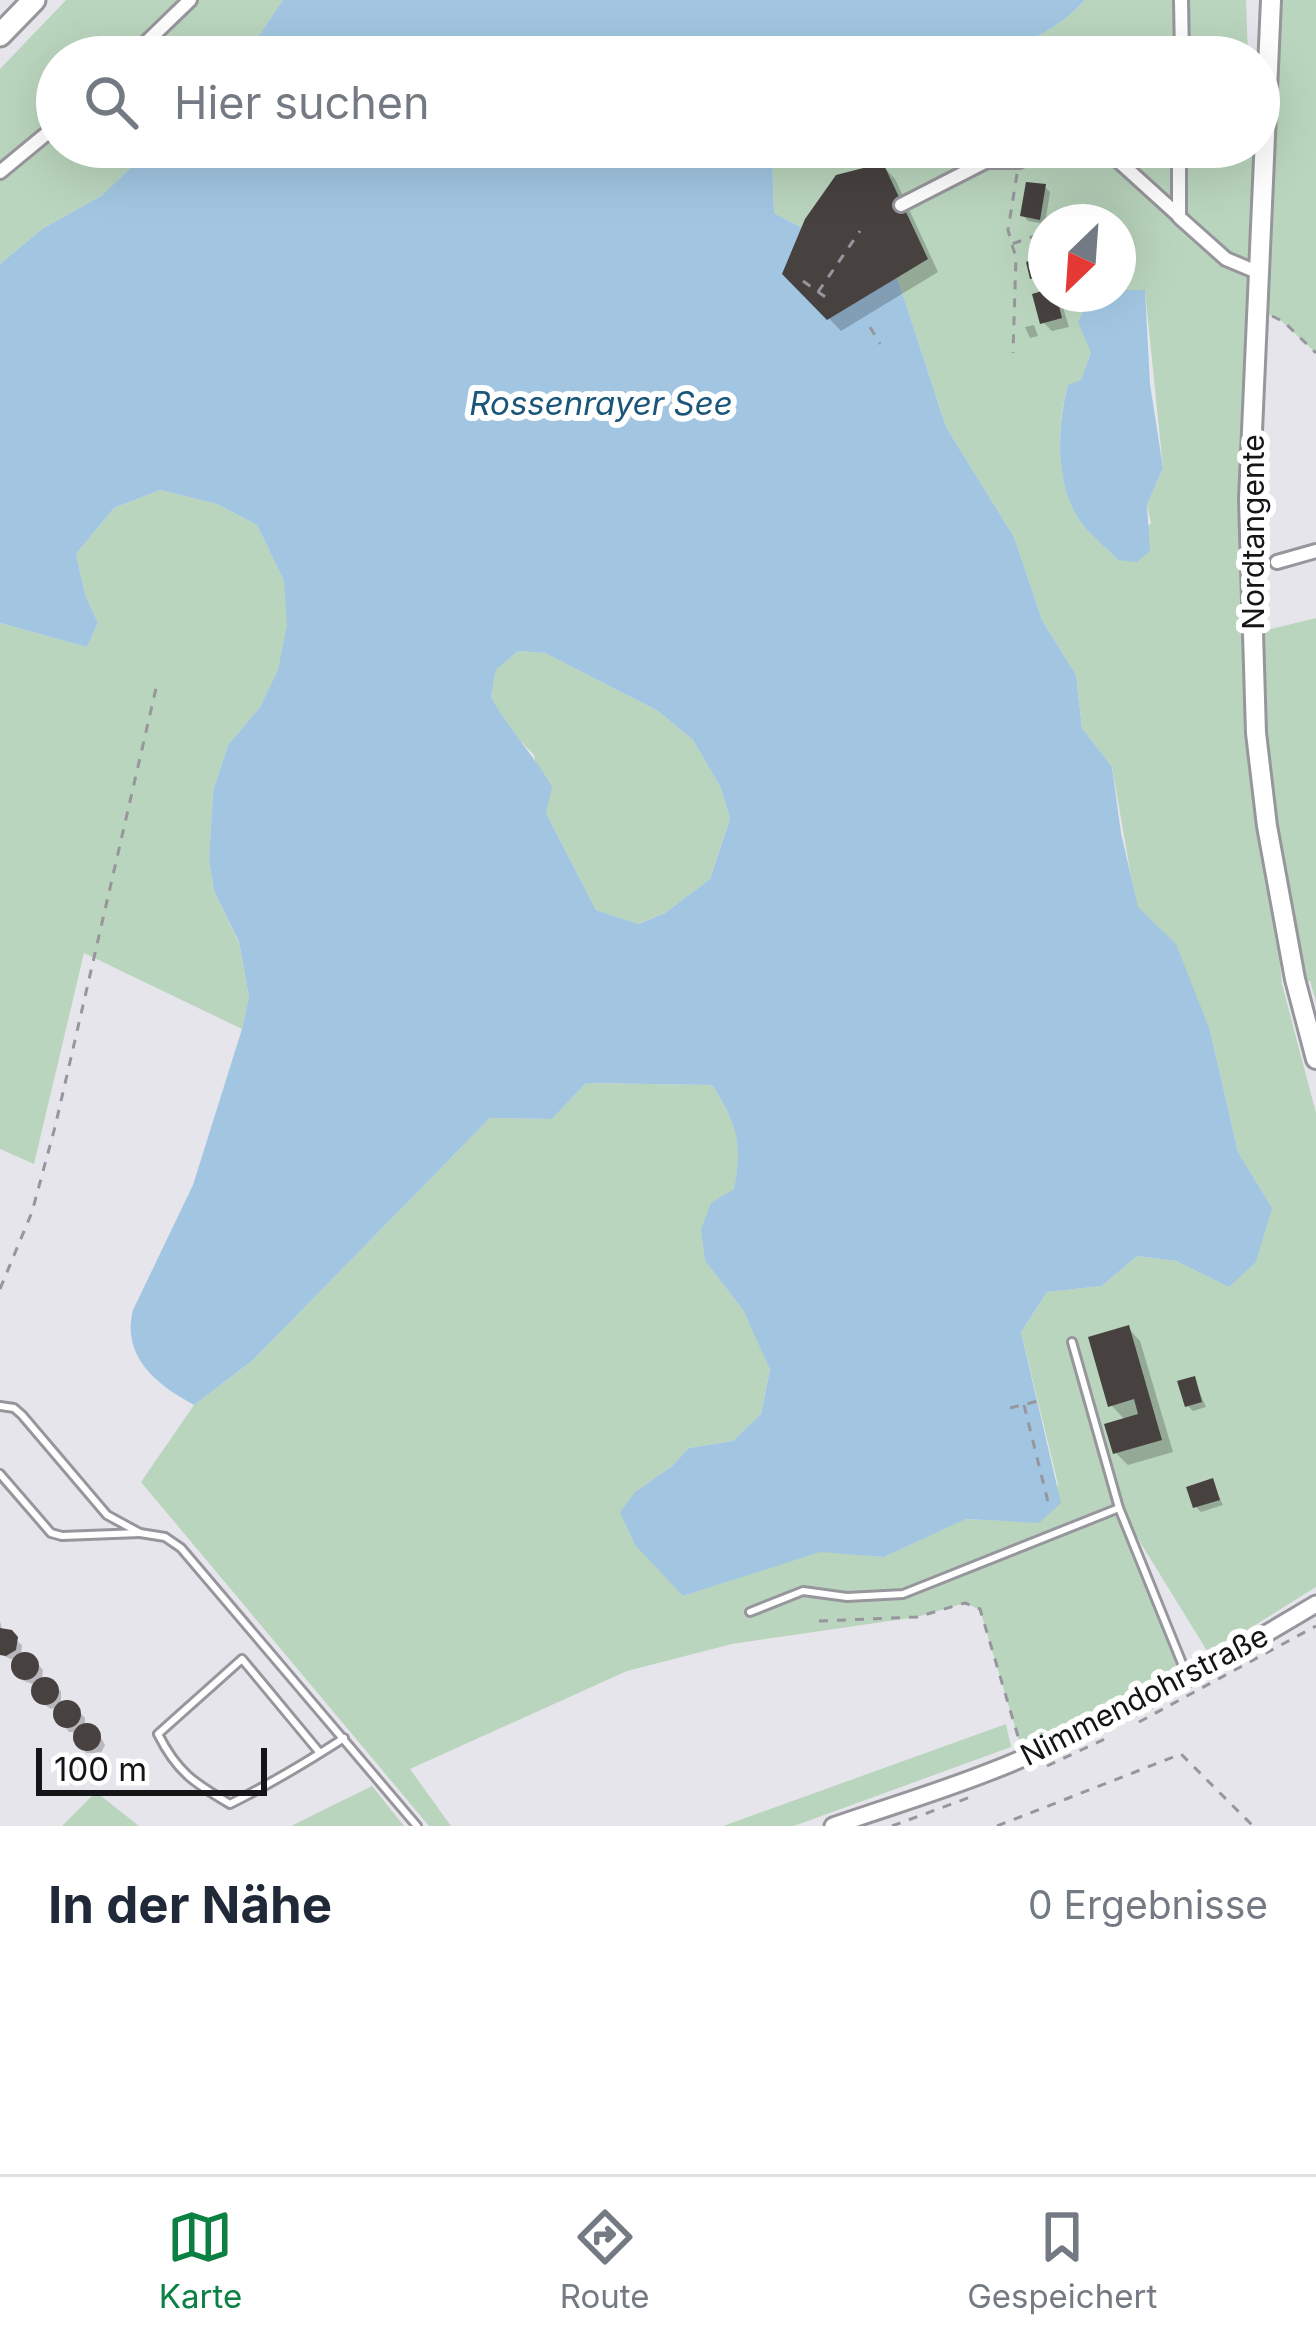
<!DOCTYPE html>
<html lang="de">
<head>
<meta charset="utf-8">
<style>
  :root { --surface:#fff; --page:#f6f6f7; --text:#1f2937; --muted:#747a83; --line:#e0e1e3; --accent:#0b8043 }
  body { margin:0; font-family:Inter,sans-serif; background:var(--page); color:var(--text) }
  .compass { position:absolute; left:1028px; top:204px; width:108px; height:108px; border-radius:50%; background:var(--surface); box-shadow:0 12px 48px #0002; rotate:205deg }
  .scale { position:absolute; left:36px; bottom:30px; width:231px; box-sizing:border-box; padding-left:12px; border:6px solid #151517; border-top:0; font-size:33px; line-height:42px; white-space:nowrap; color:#151517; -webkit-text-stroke:9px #fff; paint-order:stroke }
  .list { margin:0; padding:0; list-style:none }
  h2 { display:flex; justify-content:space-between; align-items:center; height:156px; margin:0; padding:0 48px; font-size:51px }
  h2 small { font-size:39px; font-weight:400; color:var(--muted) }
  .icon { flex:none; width:66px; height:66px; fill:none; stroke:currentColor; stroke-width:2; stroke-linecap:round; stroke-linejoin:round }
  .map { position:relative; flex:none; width:1316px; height:1826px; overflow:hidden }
  .search { position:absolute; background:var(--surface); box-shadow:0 12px 48px #0002; left:36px; right:36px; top:36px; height:132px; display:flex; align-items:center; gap:30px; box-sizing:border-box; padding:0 42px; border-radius:66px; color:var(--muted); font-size:45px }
  .sheet { height:348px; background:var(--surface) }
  nav { display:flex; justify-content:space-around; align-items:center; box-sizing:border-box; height:168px; border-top:3px solid var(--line); background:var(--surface); font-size:33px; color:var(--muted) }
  nav a { display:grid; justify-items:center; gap:6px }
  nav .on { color:var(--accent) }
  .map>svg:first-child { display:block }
  .green { fill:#bad5bd; fill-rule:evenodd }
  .water { fill:#a2c6e2; fill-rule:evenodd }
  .shadow { fill:#0003 }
  .building { fill:#474140 }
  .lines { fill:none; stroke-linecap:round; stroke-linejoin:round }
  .service-casing { stroke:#97969c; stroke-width:12 }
  .minor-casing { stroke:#97969c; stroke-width:18 }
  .tertiary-casing { stroke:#97969c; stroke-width:21 }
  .primary-casing { stroke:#97969c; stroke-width:24 }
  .motorway-casing { stroke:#97969c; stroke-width:27 }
  .path { stroke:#97969c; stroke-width:3; stroke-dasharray:9 9; stroke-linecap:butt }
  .service { stroke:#fff; stroke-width:6 }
  .minor { stroke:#fff; stroke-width:12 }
  .tertiary { stroke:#fff; stroke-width:15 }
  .primary { stroke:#fff; stroke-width:18 }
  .motorway { stroke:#fff; stroke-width:21 }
  .labels { text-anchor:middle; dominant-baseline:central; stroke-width:12; stroke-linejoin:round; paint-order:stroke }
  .street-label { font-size:30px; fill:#151517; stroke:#fff }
  .water-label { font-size:33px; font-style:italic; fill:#1a557a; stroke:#fff }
</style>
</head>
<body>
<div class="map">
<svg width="1316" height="1826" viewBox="0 0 1316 1826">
  <rect width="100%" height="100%" fill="#e6e5ec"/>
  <g class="green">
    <path d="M66 0H283L244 57H57V147H153L101 196 42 229 0 264V69Z"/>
    <path d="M1085 0H1246L1248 57H975C1018 47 1054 34 1085 0Z"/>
    <path d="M1271 0H1316V353L1279 319 1254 308V633L1316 618V1002L1310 981 1295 979 1269 848 1282 984 1316 1113V1587L1209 1654 1124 1516 1188 1679 1024 1757 980 1610 965 1603 917 1617 732 1644 627 1671 410 1769 451 1826H429L141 1482 194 1405 252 1361 490 1118 552 1119 586 1083 712 1085C737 1125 744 1142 734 1189L711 1204 705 1261 743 1310 770 1368 761 1414 733 1441 689 1448 671 1467 636 1491 683 1596 821 1551 884 1557 965 1519 1039 1522 1052 1508 1058 1484 1021 1332 1047 1292 1102 1286 1137 1256 1176 1261 1229 1287 1270 1205 1238 1152 1210 1030 1136 905 1112 767 1082 728 1076 675 1042 620 1014 537 946 427 898 280 774 213 772 157 778 147H1252L1256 233ZM1046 222H1118V290L1145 291 1163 468 1147 505 1151 523 1118 560C1106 547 1087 533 1078 518 1056 480 1056 425 1068 385L1081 381 1091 352 1089 300 1101 294H1046Z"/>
    <path d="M160 490 217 504 257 525 284 581 293 620 278 671 260 707 228 745 213 791 209 861 214 891 239 943 249 997 242 1029 84 953 34 1164 0 1149V623L87 647 98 623 85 594 76 554 114 508Z"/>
    <path d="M518 651 545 653 658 711 693 740 721 788 730 819 710 879 665 913 637 924 596 910 546 813 534 755 508 728 491 697 496 670Z"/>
    <path d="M1006 1724 1011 1747 794 1826H723Z"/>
    <path d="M372 1786 404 1826H291Z"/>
    <path d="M96 1792 139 1826H62Z"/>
  </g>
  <g class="water">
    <path d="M283 0H1085C1054 34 1018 47 975 57H244Z"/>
    <path d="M153 147H778L772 157 774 213 821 238 880 257 898 280 946 427 1014 537 1042 620 1076 675 1082 728 1112 767 1121 833 1138 907 1176 944 1210 1030 1238 1152 1272 1208 1256 1262 1229 1287 1176 1261 1137 1256 1102 1286 1047 1292 1021 1332 1061 1503 1039 1523 966 1519 884 1557 820 1552 683 1596 635 1545 620 1512 636 1491 671 1467 689 1448 733 1441 761 1414 770 1369 743 1310 705 1261 701 1229 711 1203 734 1189C743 1143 737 1124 712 1085L586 1083 552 1119 490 1118 252 1361 194 1405C157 1385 121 1357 133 1310L193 1185 242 1029 249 997 239 942 214 891 209 861 213 791 228 745 260 707 278 670 287 625 284 581 257 525 217 504 160 490 114 508 76 554 85 594 98 623 87 647 0 623V264L42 229 101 196ZM518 651 545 653 658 711 693 740 721 788 730 819 710 879 665 913 638 924 596 910 546 813 552 787C534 755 509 730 491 697L496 670Z"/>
    <path d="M1118 290H1145L1150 384 1163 468 1147 505 1150 551 1137 562 1118 560C1106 547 1087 533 1078 518 1055 481 1057 425 1068 385L1081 380 1091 352 1078 322 1089 300 1101 294H1118Z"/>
  </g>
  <g class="shadow">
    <path d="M883 166 895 179 938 272 841 331 786 273Z"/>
    <path d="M1045 187 1050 192 1045 224 1028 221 1023 215Z"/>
    <path d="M1046 260V294H1059L1069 327 1052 331 1043 322 1045 293 1033 277Z"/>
    <path d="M1034 325 1038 336 1030 338 1025 327Z"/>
    <path d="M1128 1328 1140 1341 1173 1452 1128 1465 1115 1452 1126 1421 1111 1405Z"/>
    <path d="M1194 1379 1206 1407 1193 1411 1187 1405Z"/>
    <path d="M1212 1482 1223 1505 1201 1512 1196 1507Z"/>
    <path d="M0 1621 2 1630 22 1645 21 1654 31 1656 43 1670 42 1679 61 1691V1704L73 1705 85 1718V1726L99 1734 105 1745 101 1753H86L75 1737 78 1732H69L56 1717 57 1707 51 1709 42 1703 36 1697V1685L24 1681 18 1675 15 1661 0 1654Z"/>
  </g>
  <g class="building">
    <path d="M883 163 928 259 827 320 782 274 805 219 836 175Z"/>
    <path d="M1026 182 1046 184 1040 220 1020 216Z"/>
    <path d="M1046 256V294H1056L1062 318 1040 324 1032 294 1042 291 1038 277 1030 279 1026 262Z"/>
    <path d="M1129 1325 1162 1440 1113 1454 1104 1424 1138 1414 1134 1399 1108 1407 1088 1337Z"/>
    <path d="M1195 1376 1202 1402 1185 1407 1177 1381Z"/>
    <path d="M1213 1478 1220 1500 1193 1508 1186 1487Z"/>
    <path d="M0 1628 12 1630 18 1637 16 1650 6 1656 0 1655Z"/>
    <circle cx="25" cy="1666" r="14"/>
    <circle cx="45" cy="1691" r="14"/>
    <circle cx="67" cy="1714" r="14"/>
    <circle cx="87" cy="1737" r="14"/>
  </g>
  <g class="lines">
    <defs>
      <g id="service">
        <path d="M1072 1342 1119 1508 1188 1678"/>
        <path d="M0 1406 14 1408 22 1415 107 1515 140 1533 62 1536 51 1533 0 1474"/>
        <path d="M140 1533 165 1537 181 1548 417 1826"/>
        <path d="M750 1612 803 1591 847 1597 903 1594 1119 1508"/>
        <path d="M320 1753 242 1659 158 1734C177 1772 194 1783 230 1804 270 1784 307 1762 344 1738"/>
      </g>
      <g id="minor">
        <path d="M1181 0 1182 57"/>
        <path d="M131 57 190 0"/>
        <path d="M1103 147 1179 216"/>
        <path d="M1179 147V217L1226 259 1257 272"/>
        <path d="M0 172 57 125"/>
        <path d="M901 205 987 161H1019L1049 147"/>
        <path d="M1277 562 1316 551"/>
      </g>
      <path id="tertiary" d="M833 1826C885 1808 938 1792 989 1772 1104 1727 1211 1667 1316 1604"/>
      <path id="primary" d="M1271 0 1249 499 1256 733 1267 826 1295 979 1316 1059"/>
      <path id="motorway" d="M0 35 34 0"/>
    </defs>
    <use href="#service" class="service-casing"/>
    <use href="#minor" class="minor-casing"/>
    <use href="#tertiary" class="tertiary-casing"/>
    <use href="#primary" class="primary-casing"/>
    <use href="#motorway" class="motorway-casing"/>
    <g class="path">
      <path d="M1017 174 1008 230 1012 244 1046 232"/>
      <path d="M1077 222 1081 221"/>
      <path d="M1012 245 1016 257 1013 353"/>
      <path d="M803 281 831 301"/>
      <path d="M818 292 860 231"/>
      <path d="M1272 316 1284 322 1316 353"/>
      <path d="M870 327 880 344"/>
      <path d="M0 1289 32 1212 55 1127 157 684"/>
      <path d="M1024 1405 1048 1502"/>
      <path d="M1010 1408 1038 1401"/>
      <path d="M819 1621 917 1617 965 1603 980 1609 1020 1743"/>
      <path d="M1139 1722 1316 1626"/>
      <path d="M1047 1766 1109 1737"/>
      <path d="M892 1826 976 1795"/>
      <path d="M997 1826 1181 1754 1253 1826"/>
    </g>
    <use href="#service" class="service"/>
    <use href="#minor" class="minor"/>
    <use href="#tertiary" class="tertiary"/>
    <use href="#primary" class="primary"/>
    <use href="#motorway" class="motorway"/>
  </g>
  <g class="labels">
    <g class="street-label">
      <text transform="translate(1253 532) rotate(-90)">Nordtangente</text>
      <text transform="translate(1144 1695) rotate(-27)">Nimmendohrstraße</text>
    </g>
    <g class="water-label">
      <text x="601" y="403">Rossenrayer See</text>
    </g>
  </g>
</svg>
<svg class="compass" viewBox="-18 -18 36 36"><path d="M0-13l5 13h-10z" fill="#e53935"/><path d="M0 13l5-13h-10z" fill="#747a83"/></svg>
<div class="scale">100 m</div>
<div class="search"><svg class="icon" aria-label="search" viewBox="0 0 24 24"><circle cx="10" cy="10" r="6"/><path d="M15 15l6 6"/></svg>Hier suchen</div>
</div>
<section class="sheet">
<h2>In der Nähe<small>0 Ergebnisse</small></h2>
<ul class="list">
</ul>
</section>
<nav>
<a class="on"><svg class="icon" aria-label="map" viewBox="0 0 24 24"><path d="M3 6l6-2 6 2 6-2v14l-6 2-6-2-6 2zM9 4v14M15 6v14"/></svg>Karte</a>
<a><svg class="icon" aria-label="directions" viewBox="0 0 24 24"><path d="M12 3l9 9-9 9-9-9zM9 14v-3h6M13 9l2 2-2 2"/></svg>Route</a>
<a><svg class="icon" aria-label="saved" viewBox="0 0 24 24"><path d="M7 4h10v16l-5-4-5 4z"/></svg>Gespeichert</a>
</nav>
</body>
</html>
